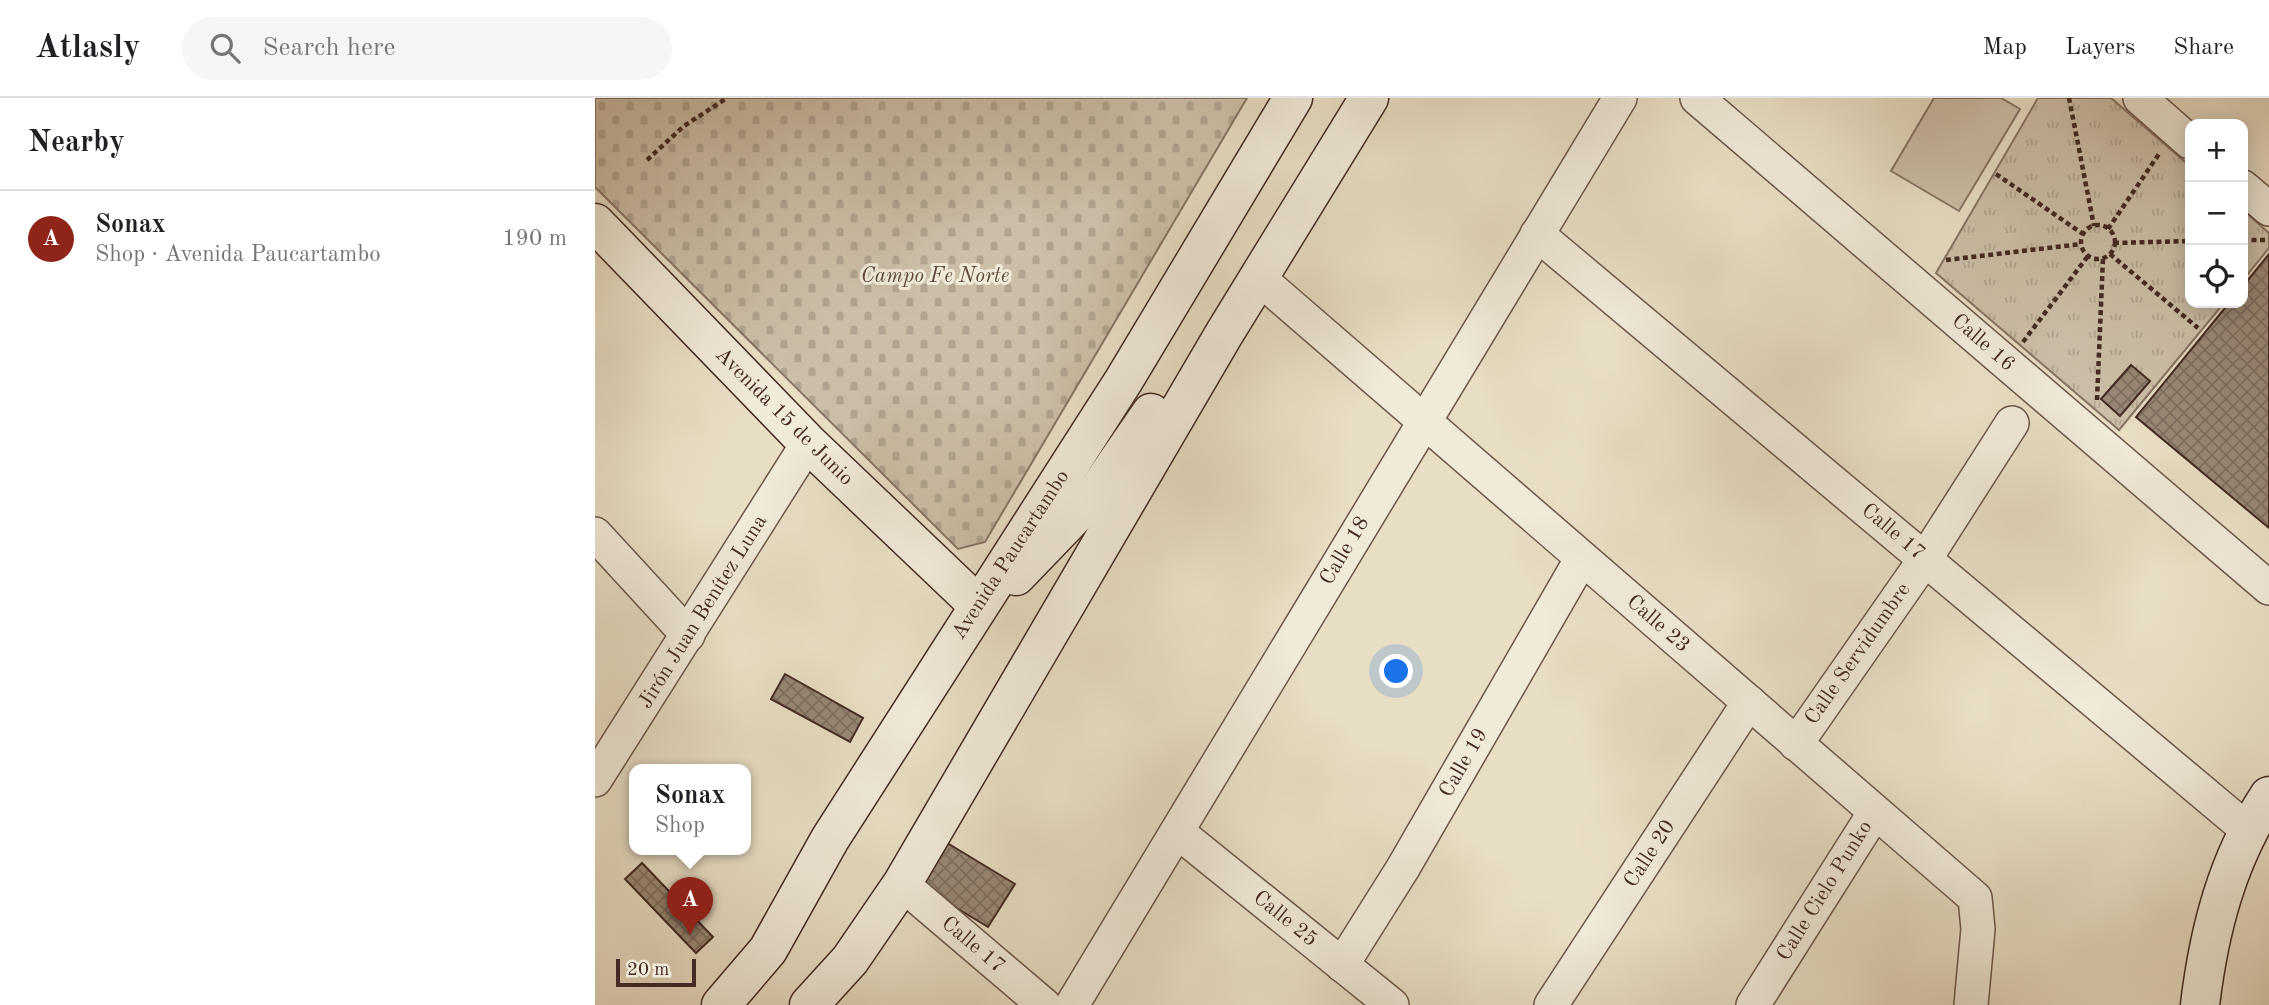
<!DOCTYPE html>
<html lang="en">
<head>
<meta charset="utf-8">
<style>
  :root { --surface:#fff; --page:#f6f6f6; --text:#202124; --muted:#757577; --line:#e0e0e0; --accent:#8f2418 }
  body { margin:0; font-family:"Old Standard TT",serif; background:var(--page); color:var(--text) }
  .controls { position:absolute; right:21px; top:21px; display:grid; overflow:hidden; border-radius:14px; box-shadow:0 4px 18px #0003 }
  .controls button { width:63px; height:63px; display:grid; place-items:center; padding:0; border:0; border-bottom:2px solid var(--line); background:var(--surface); color:var(--text); font:35px sans-serif }
  .scale { position:absolute; left:21px; bottom:18px; width:80px; box-sizing:border-box; padding-left:7px; border:4px solid #442a22; border-top:0; font-size:19px; line-height:24px; white-space:nowrap; color:#442a22; -webkit-text-stroke:5px #f0ead9; paint-order:stroke }
  .you { position:absolute; left:802px; top:574px; width:24px; height:24px; margin:-18px; border:5px solid #fff; border-radius:50%; background:#1a73e8; box-shadow:0 0 0 10px #1a73e833 }
  .badge { display:grid; place-items:center; width:46px; height:46px; border-radius:50%; background:var(--accent); color:#fff; font-size:23px; font-weight:700 }
  .pin { position:absolute; translate:-50% -58px; filter:drop-shadow(0 2px 4px #0008) }
  .pin::after { content:''; position:absolute; top:37px; width:24px; height:21px; background:inherit; clip-path:polygon(0 0,100% 0,50% 100%) }
  .popup { position:absolute; left:34px; top:666px; width:122px; height:91px; box-sizing:border-box; display:grid; place-content:center; border-radius:14px; background:var(--surface); filter:drop-shadow(0 2px 5px #0005); font-size:23px; white-space:nowrap; color:var(--muted) }
  .popup b { font-size:26px; color:var(--text) }
  .popup::after { content:''; position:absolute; left:50%; top:100%; margin-left:-14px; border:14px solid transparent; border-top-color:var(--surface) }
  .list { margin:0; padding:0; list-style:none }
  h2 { display:flex; justify-content:space-between; align-items:center; height:91px; margin:0; padding:0 28px; font-size:30px }
  h2 small { font-size:23px; font-weight:400; color:var(--muted) }
  .list li { display:grid; grid-template-columns:46px 1fr auto; gap:21px; align-items:center; box-sizing:border-box; height:98px; padding:0 28px; border-top:2px solid var(--line) }
  .list b { display:block; font-size:26px; white-space:nowrap }
  .list p { margin:0; font-size:23px; white-space:nowrap; color:var(--muted) }
  .list em { font-size:23px; font-style:normal; color:var(--muted) }
  .icon { flex:none; width:38px; height:38px; fill:none; stroke:currentColor; stroke-width:2; stroke-linecap:round; stroke-linejoin:round }
  .map { position:relative; flex:none; width:1674px; height:907px; overflow:hidden }
  header { display:flex; align-items:center; gap:42px; box-sizing:border-box; height:98px; padding:0 35px; background:var(--surface); border-bottom:2px solid var(--line) }
  header strong { font-size:33px }
  nav { display:flex; gap:38px; margin-inline-start:auto; font-size:24px }
  .search { width:490px; height:63px; background:var(--page); display:flex; align-items:center; gap:18px; box-sizing:border-box; padding:0 24px; border-radius:38px; color:var(--muted); font-size:26px }
  main { display:flex }
  aside { flex:1; background:var(--surface) }
  .map>svg:first-child { display:block }
  .grass { fill:#ccbfa8; stroke:#887465; stroke-width:2 }
  .cemetery { fill:url(#cemetery-stones); stroke:#887465; stroke-width:2 }
  .park { fill:url(#park-tufts); stroke:#887465; stroke-width:2 }
  .building { fill:url(#building-cross-hatch); stroke:#442a22; stroke-width:2 }
  .lines { fill:none; stroke-linecap:round; stroke-linejoin:round }
  .street-casing { stroke:#6d574a; stroke-width:36 }
  .secondary-casing { stroke:#442a22; stroke-width:41 }
  .path { stroke:#442a22; stroke-width:4.5; stroke-dasharray:5 3.5; stroke-linecap:butt }
  .street { stroke:#f0ead9; stroke-width:33 }
  .secondary { stroke:#f0ead9; stroke-width:38 }
  .labels { text-anchor:middle; dominant-baseline:central; stroke-width:6; stroke-linejoin:round; paint-order:stroke }
  .park-label { font-size:21px; font-style:italic; fill:#5f483d; stroke:#f0ead9 }
  .street-label { font-size:21px; fill:#442a22; stroke:#f0ead9 }
</style>
</head>
<body>
<header>
<strong>Atlasly</strong>
<div class="search"><svg class="icon" aria-label="search" viewBox="0 0 24 24"><circle cx="10" cy="10" r="6"/><path d="M15 15l6 6"/></svg>Search here</div>
<nav><a>Map</a><a>Layers</a><a>Share</a></nav>
</header>
<main>
<aside>
<h2>Nearby<small></small></h2>
<ul class="list">
<li><span class="badge">A</span><div><b>Sonax</b><p>Shop · Avenida Paucartambo</p></div><em>190 m</em></li>
</ul>
</aside>
<div class="map">
<svg width="1674" height="907" viewBox="0 0 1674 907">
  <defs>
    <pattern id="cemetery-stones" width="16" height="16" patternUnits="userSpaceOnUse" patternTransform="scale(1.75)"><rect width="16" height="16" fill="#ccbfa8"/><path d="M2 7V4a2 2 0 0 1 4 0v3zM10 15v-3a2 2 0 0 1 4 0v3z" fill="#b0a490"/></pattern>
    <pattern id="park-tufts" width="24" height="20" patternUnits="userSpaceOnUse" patternTransform="scale(1.75)"><rect width="24" height="20" fill="#ccbfa8"/><path d="M3 7l-1-3M5 7V3M7 7l1-3M15 17l-1-3M17 17v-4M19 17l1-3" fill="none" stroke="#b0a490"/></pattern>
    <pattern id="building-cross-hatch" width="8" height="8" patternUnits="userSpaceOnUse" patternTransform="scale(1.75)"><rect width="8" height="8" fill="#998876"/><path d="M0 0l8 8M0 8l8-8" fill="none" stroke="#7e6f60"/></pattern>
  </defs>
  <rect width="100%" height="100%" fill="#e8dec4"/>
  <filter id="stains"><feTurbulence type="fractalNoise" baseFrequency=".00286" numOctaves="4"/><feColorMatrix values="0 0 0 0 .2 0 0 0 0 .09 0 0 0 0 .02 0 0 0 .5 -.17"/></filter>
  <radialGradient id="worn" r=".72"><stop offset=".6" stop-color="#630" stop-opacity="0"/><stop offset="1" stop-color="#630" stop-opacity=".3"/></radialGradient>
  <path class="grass" d="M1339 0H1406L1425 11 1364 113 1296 73Z"/>
  <path class="cemetery" d="M0 0H652L390 444 363 451 0 89Z"/>
  <g class="park">
    <path d="M1443 0H1516L1595 68V205H1629L1524 332 1341 175Z"/>
    <path d="M1648 112 1674 135V150L1648 182Z"/>
  </g>
  <g class="building">
    <path d="M1674 156V430L1541 319 1634 205H1648V188Z"/>
    <path d="M1536 267 1555 283 1525 318 1506 301Z"/>
    <path d="M190 576 268 620 255 644 176 601Z"/>
    <path d="M344 740 420 786 393 829 317 783Z"/>
    <path d="M47 765 118 839 101 855 30 781Z"/>
  </g>
  <g class="lines">
    <defs>
      <g id="street">
        <path d="M1102 0 1674 490"/>
        <path d="M1545 0 1595 44"/>
        <path d="M1648 89 1674 111"/>
        <path d="M942 136 1654 733"/>
        <path d="M665 181 1380 800 1383 831 1376 907"/>
        <path d="M0 436 93 537"/>
        <path d="M1201 646 1330 461 1417 325"/>
        <path d="M0 682 213 345"/>
        <path d="M584 735 797 907"/>
        <path d="M307 786 449 907"/>
        <path d="M747 867 808 770 987 460"/>
        <path d="M477 907 1025 0"/>
        <path d="M956 907 1154 604"/>
        <path d="M1158 907 1280 714"/>
      </g>
      <g id="secondary">
        <path d="M0 125 213 345 383 507"/>
        <path d="M421 478 501 395 556 315"/>
        <path d="M126 907 173 852 235 741 529 282 698 0"/>
        <path d="M214 907 255 862 307 786 629 236 774 0"/>
        <path d="M1605 907C1614 832 1632 762 1674 698"/>
      </g>
    </defs>
    <use href="#street" class="street-casing"/>
    <use href="#secondary" class="secondary-casing"/>
    <g class="path">
      <path d="M1474 0 1499 128"/>
      <path d="M52 62 89 28 132 0"/>
      <path d="M1401 76 1488 136"/>
      <circle cx="1503" cy="144" r="17"/>
      <path d="M1513 131 1564 56"/>
      <path d="M1648 142H1670"/>
      <path d="M1519 145 1595 143"/>
      <path d="M1515 156 1603 230"/>
      <path d="M1351 162 1486 146"/>
      <path d="M1428 244 1493 158"/>
      <path d="M1502 302 1508 160"/>
    </g>
    <use href="#street" class="street"/>
    <use href="#secondary" class="secondary"/>
  </g>
  <g class="labels">
    <g class="park-label">
      <text x="340" y="178">Campo Fe Norte</text>
    </g>
    <g class="street-label">
      <text transform="translate(1388 245) rotate(41)">Calle 16</text>
      <text transform="translate(189 319) rotate(45)">Avenida 15 de Junio</text>
      <text transform="translate(1298 434) rotate(40)">Calle 17</text>
      <text transform="translate(750 453) rotate(-59)">Calle 18</text>
      <text transform="translate(416 457) rotate(-57)">Avenida Paucartambo</text>
      <text transform="translate(108 514) rotate(-58)">Jirón Juan Benítez Luna</text>
      <text transform="translate(1063 526) rotate(41)">Calle 23</text>
      <text transform="translate(1263 556) rotate(-55)">Calle Servidumbre</text>
      <text transform="translate(869 665) rotate(-60)">Calle 19</text>
      <text transform="translate(1055 756) rotate(-57)">Calle 20</text>
      <text transform="translate(1230 793) rotate(-58)">Calle Cielo Punko</text>
      <text transform="translate(690 821) rotate(39)">Calle 25</text>
      <text transform="translate(378 847) rotate(40)">Calle 17</text>
    </g>
  </g>
  <rect width="100%" height="100%" filter="url(#stains)"/>
  <rect width="100%" height="100%" fill="url(#worn)"/>
</svg>
<div class="controls">
<button>+</button>
<button>−</button>
<button><svg class="icon" aria-label="locate" viewBox="0 0 24 24"><circle cx="12" cy="12" r="6"/><path d="M12 2v4M12 18v4M2 12h4M18 12h4"/></svg></button>
</div>
<div class="scale">20 m</div>
<div class="you"></div>
<div class="pin badge" style="left:95px;top:837px">A</div>
<div class="popup"><b>Sonax</b>Shop</div>
</div>
</main>
</body>
</html>
